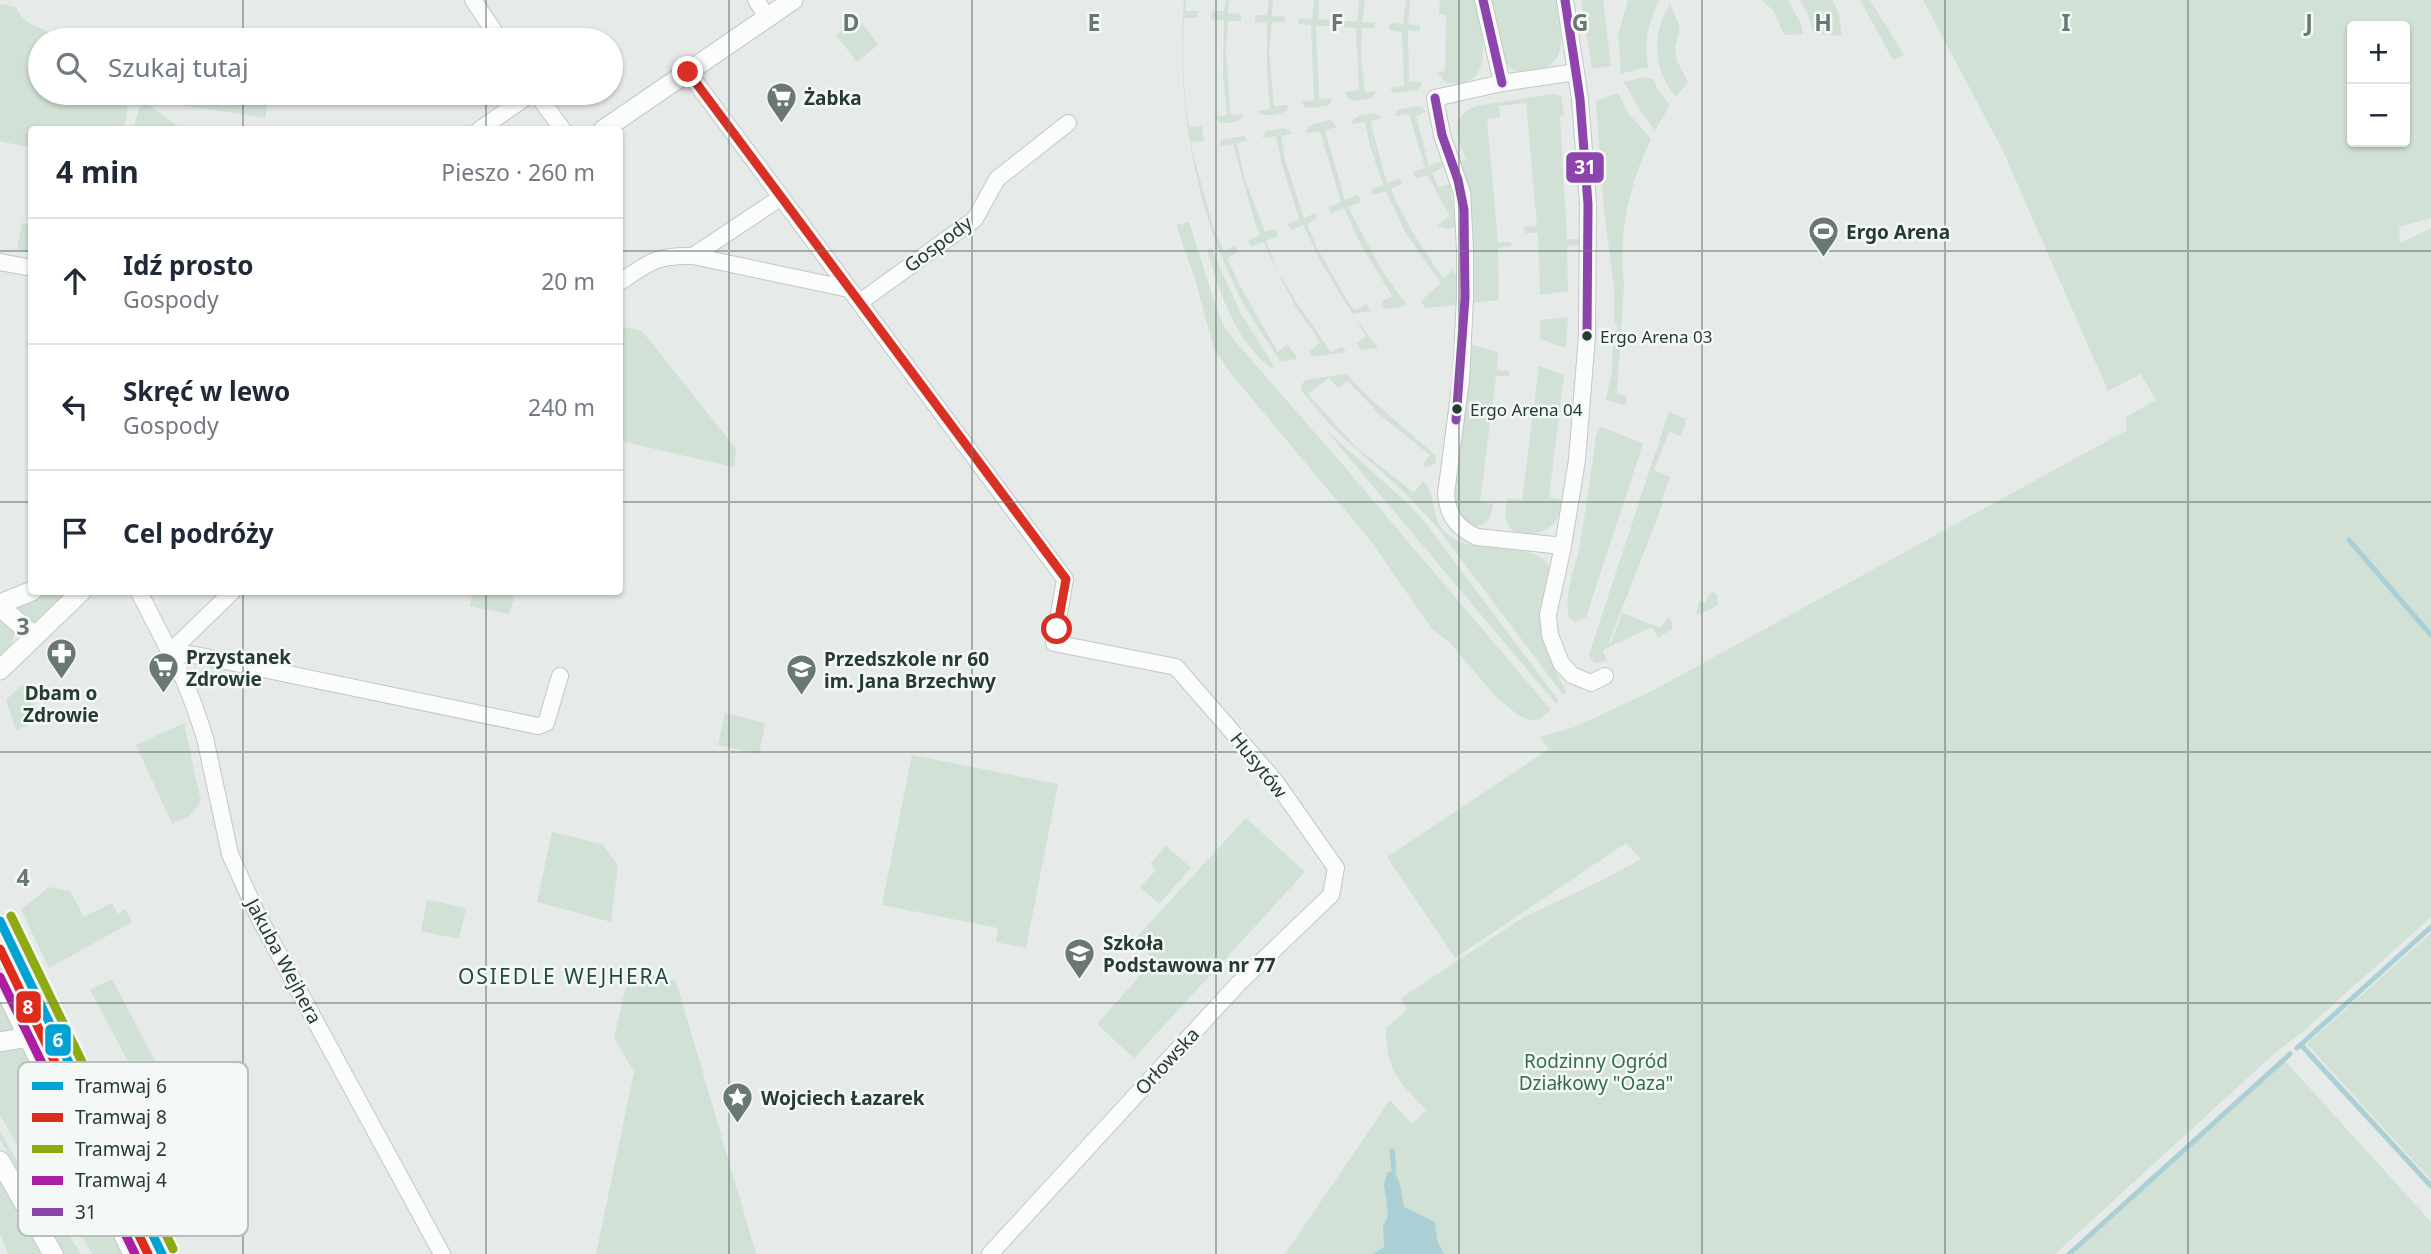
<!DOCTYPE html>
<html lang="pl">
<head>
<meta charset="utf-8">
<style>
  :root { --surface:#fff; --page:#f2f2f3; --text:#1f2937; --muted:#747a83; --line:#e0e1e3 }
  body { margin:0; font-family:"Noto Sans",sans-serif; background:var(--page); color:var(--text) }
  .controls { position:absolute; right:21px; top:21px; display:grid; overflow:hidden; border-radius:7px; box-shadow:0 2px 5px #0004 }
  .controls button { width:63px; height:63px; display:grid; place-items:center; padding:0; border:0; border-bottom:2px solid var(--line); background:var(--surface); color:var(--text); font:35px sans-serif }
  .stop { position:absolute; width:21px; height:21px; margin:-16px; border:5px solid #d93025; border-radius:50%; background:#fff }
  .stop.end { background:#d93025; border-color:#fff; box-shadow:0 2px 7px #0008 }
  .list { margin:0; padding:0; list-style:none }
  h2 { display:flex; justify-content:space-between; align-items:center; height:91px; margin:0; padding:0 28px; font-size:30px }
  h2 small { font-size:23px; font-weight:400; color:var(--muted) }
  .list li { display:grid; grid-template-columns:46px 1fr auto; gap:21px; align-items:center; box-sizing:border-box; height:126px; padding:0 28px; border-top:2px solid var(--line) }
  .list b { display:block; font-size:26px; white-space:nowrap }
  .list p { margin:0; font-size:23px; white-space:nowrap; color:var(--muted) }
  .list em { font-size:23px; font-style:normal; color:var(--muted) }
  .icon { flex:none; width:38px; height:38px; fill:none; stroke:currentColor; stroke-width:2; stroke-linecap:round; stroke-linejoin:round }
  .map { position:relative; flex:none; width:2431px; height:1254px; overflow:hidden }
  .search { position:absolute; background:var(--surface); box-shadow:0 2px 5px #0004; left:28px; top:28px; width:595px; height:77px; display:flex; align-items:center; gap:18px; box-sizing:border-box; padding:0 24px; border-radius:38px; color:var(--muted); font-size:26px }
  .panel { position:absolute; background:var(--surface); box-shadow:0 2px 5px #0004; left:28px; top:126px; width:595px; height:469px; border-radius:7px }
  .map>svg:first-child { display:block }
  .green { fill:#d1e1d5; fill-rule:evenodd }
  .water { fill:#aacfd4 }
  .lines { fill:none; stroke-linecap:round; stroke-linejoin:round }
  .stream { stroke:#aacfd4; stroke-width:5 }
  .minor-casing { stroke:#c3c7c5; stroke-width:18 }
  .tertiary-casing { stroke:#c3c7c5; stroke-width:21 }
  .minor { stroke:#fbfcfc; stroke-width:16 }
  .tertiary { stroke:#fbfcfc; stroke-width:19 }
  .bus-1-casing { stroke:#f4f8f6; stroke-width:14 }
  .bus-1 { stroke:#8e44ad; stroke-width:9 }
  .tram-1-casing { stroke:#f4f8f6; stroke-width:14 }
  .tram-2-casing { stroke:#f4f8f6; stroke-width:14 }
  .tram-3-casing { stroke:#f4f8f6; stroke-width:14 }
  .tram-4-casing { stroke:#f4f8f6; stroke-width:14 }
  .tram-1 { stroke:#00a3d4; stroke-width:9 }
  .tram-2 { stroke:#dd2b1c; stroke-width:9 }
  .tram-3 { stroke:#8fa910; stroke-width:9 }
  .tram-4 { stroke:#ae1ea3; stroke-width:9 }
  .route { stroke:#d93025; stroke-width:9 }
  .grid { fill:none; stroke:#697873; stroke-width:2; stroke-opacity:0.55 }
  .bus-dot { fill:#253b34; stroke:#f4f8f6; stroke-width:2.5 }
  .labels { text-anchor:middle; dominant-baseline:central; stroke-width:5; stroke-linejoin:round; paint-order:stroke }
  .bus-label { font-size:17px; fill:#253b34; stroke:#f4f8f6; text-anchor:start }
  .poi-label { font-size:19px; font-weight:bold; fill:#253b34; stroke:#f4f8f6; text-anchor:start }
  .street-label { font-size:19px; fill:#253b34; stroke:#f4f8f6 }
  .park-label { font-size:19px; fill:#336e48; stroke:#f4f8f6 }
  .neighbourhood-label { font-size:21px; letter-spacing:2px; fill:#234b40; stroke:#f4f8f6 }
  .key { fill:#f4f8f6; stroke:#b6bfbc; stroke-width:2 }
  .key-label { font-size:19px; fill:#253b34 }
  .grid-label { font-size:23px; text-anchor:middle; font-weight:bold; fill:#697873; stroke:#f4f8f6; stroke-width:5; stroke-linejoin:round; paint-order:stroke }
  .line-badge { stroke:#f4f8f6; stroke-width:2.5 }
  .badge-label { font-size:19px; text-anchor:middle; font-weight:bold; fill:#fff }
</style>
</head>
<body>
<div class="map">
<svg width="2431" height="1254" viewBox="0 0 2431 1254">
  <rect width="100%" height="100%" fill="#e6eae8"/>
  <g class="green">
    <path d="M1184 0H1186L1185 11H1198L1197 18H1184C1182 54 1183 92 1189 127L1202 126 1204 141 1191 142 1192 150 1214 230 1224 251 1235 246 1238 252 1227 258 1241 288 1278 352 1287 344 1297 357 1296 359 1280 361C1267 340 1252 320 1240 297 1194 206 1176 102 1184 0Z"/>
    <path d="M1226 0H1229L1228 13 1241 14V21H1228L1226 51 1230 110 1231 115 1244 114C1238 124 1230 123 1220 123L1215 117 1227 115 1223 76 1224 21 1211 19 1212 11H1224Z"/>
    <path d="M1269 0H1273L1272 16 1285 17 1284 22H1272L1269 49 1274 106 1288 105 1287 110C1279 116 1269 116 1260 114L1257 111 1270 109 1267 72V23L1255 22V15H1267Z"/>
    <path d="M1314 0H1319L1318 19 1329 20V26H1316L1319 99 1332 98 1329 105 1312 108 1304 107 1302 102 1314 100 1311 25 1298 24 1299 18 1312 19Z"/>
    <path d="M1359 0H1365L1362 22 1375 23V28H1362L1361 58 1365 92 1377 91 1372 98 1354 101 1347 98 1346 92 1359 90 1356 28 1344 27V21H1357Z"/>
    <path d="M1406 0H1410L1408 24 1420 26V31H1408L1409 82H1421L1422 85 1417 90 1394 93 1390 88 1404 86 1402 32 1389 30 1390 23 1403 24Z"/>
    <path d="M1440 0H1475C1482 29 1499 93 1445 82L1438 72 1445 71 1446 15 1439 14Z"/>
    <path d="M1492 0H1556C1560 24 1572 63 1537 70 1528 72 1520 72 1511 69L1503 58Z"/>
    <path d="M1581 0H1603L1611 66 1592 69Z"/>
    <path d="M1628 0H1659C1648 24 1643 43 1649 69L1642 68 1621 74 1618 35Z"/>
    <path d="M1761 0H1788L1801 24 1803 34 1784 35 1773 10Z"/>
    <path d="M1800 0H1833L1839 15 1842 36 1813 33 1808 14Z"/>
    <path d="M1860 0H1870L1904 55 1893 60Z"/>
    <path d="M1923 0H2431V218L2399 227 2400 243 2431 228V917L2299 1035 2276 1052 2055 1254H1444L1436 1240 1435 1222 1404 1207 1400 1184 1384 1185 1388 1215 1383 1227 1384 1248 1373 1254H1285L1390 1100 1412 1124 1426 1110C1398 1080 1386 1071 1386 1028L1407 1010 1401 998 1524 917 1605 879 1641 859 1626 843 1455 958 1387 857 1549 749 1540 737 1575 727 1652 691 2127 430 2126 417 2156 400 2141 374 2108 391 2003 151ZM2352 26H2405V142H2352Z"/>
    <path d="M0 4 16 7C24 28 49 29 65 40H40V93H127C127 104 129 120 121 129L32 130 31 148 0 141Z"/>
    <path d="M1670 4 1680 27 1675 49 1677 61 1688 82 1676 97C1653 69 1651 34 1670 4Z"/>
    <path d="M858 18 878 45 857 62 836 35Z"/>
    <path d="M1644 77 1653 79 1658 90 1670 105 1655 130 1641 112 1624 82Z"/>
    <path d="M176 93H269L265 118 174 104Z"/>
    <path d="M1618 93 1628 113 1651 139C1629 185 1618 233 1624 284L1617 393 1627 397 1625 405 1606 400 1612 372 1613 344H1616L1617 324 1614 323V286L1604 211 1596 101Z"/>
    <path d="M1553 94 1561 96 1564 115 1560 116 1567 239H1581V245L1567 246 1568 291 1540 295 1538 233H1525L1524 227 1537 226 1526 103 1499 106 1500 117 1487 119 1498 242H1511V246L1498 248 1499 300 1473 303C1472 256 1477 206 1460 161L1466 159C1457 137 1448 117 1476 106Z"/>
    <path d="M142 100 181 129H133Z"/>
    <path d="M1418 106 1427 111 1416 116 1429 166 1442 161 1445 167 1432 173 1438 187 1450 184 1456 226C1449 230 1445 230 1438 225L1450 216 1427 175 1416 179 1413 172 1425 168 1409 114 1395 116 1398 110Z"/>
    <path d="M1374 113 1382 118 1370 121 1387 183 1400 178 1402 184 1391 189C1404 221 1423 249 1443 278L1453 270 1457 278V305L1425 308 1421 301 1441 283 1405 232 1386 191 1373 195 1371 190 1383 185 1370 146 1365 122 1351 124C1355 114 1364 115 1374 113Z"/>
    <path d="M1330 120 1337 127 1325 130 1345 200 1358 195 1361 202 1348 207 1382 271 1406 304 1402 307 1385 309 1381 302 1392 296 1361 245 1344 208 1331 214 1329 207 1341 202 1320 131 1306 133 1308 127 1313 124Z"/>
    <path d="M1284 128 1293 133 1281 136 1285 160 1304 218 1316 213 1317 219 1307 224 1317 248 1352 308 1355 310 1366 304 1371 311 1352 314 1378 348 1361 350 1356 343 1366 336 1323 266 1303 225 1291 230 1288 224 1299 219 1281 161 1276 136 1262 138 1267 131Z"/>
    <path d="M1244 136 1248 140 1237 143 1244 177 1265 232 1275 229 1278 235 1266 241 1278 271 1295 300 1331 352 1342 347 1346 352 1312 357 1309 352 1320 342 1294 304 1263 242 1251 247 1248 241 1260 235 1255 223 1233 144 1219 146 1222 140Z"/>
    <path d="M1189 222 1215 304 1223 325 1239 346 1343 465 1551 710 1540 719 1530 720 1518 715 1496 697 1450 643 1432 629 1370 540 1232 375 1214 349 1195 279 1176 225Z"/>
    <path d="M22 223 31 225V252L17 249Z"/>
    <path d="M1211 248 1241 314 1274 366 1271 368C1233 338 1221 294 1207 250Z"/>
    <path d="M1568 317 1566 348 1540 339V320Z"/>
    <path d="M620 326 642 331 736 449 734 467 620 441Z"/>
    <path d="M1472 345 1498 352 1497 370 1509 371V376H1496L1480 502 1493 504C1491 516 1490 522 1478 526 1462 524 1458 513 1455 499Z"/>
    <path d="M1539 366 1564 375 1549 497 1562 500C1560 509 1560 518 1552 525 1539 537 1513 540 1506 520 1504 513 1507 505 1508 498L1522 500Z"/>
    <path d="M1346 374 1373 401 1436 456 1435 464 1426 467 1423 465 1430 455 1381 416 1348 381 1338 388 1329 378 1308 394 1355 446 1414 493 1423 481C1441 498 1424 527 1461 542 1481 550 1544 544 1549 568 1552 580 1543 593 1541 605 1536 637 1552 664 1566 691L1564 696 1437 527 1405 493 1331 426 1301 390V386L1305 380Z"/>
    <path d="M1669 412 1686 419 1684 422 1686 423 1681 436 1669 432 1654 470 1670 477 1661 501 1663 503 1609 642 1611 643 1622 613 1661 628 1668 617 1672 621V629L1658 638 1652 627 1603 650 1607 661 1596 663 1591 660 1589 654Z"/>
    <path d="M1601 427 1643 443 1586 617 1576 622 1569 618C1563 595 1576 567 1580 544 1586 508 1591 472 1596 436Z"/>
    <path d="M1325 429 1406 502 1425 522 1559 701 1556 704Z"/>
    <path d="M48 592H66L34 623 17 607Z"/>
    <path d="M451 592H515L510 613 508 614 470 606 472 596Z"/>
    <path d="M1713 592 1717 595 1718 605 1701 614H1696L1699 601 1705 603 1710 593Z"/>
    <path d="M0 620C24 627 13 645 0 656Z"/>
    <path d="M23 684 41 720 16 730 6 700Z"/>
    <path d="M725 713 765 723 759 754 718 745Z"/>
    <path d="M184 723 201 802 189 816 172 824 136 745Z"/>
    <path d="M912 755 1058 784 1026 948 996 942 998 928 882 905Z"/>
    <path d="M1246 818 1305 872 1134 1058 1097 1024 1154 960 1156 961 1134 940Z"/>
    <path d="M552 832 602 844 618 865 611 922 537 902Z"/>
    <path d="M1166 846 1191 868 1159 904 1140 887 1156 870 1150 864Z"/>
    <path d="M49 887 70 891 84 917 112 903 118 914 125 909 132 922 49 968 21 910Z"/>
    <path d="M427 900 466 908 459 939 421 931Z"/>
    <path d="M2431 933V1180L2307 1044Z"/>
    <path d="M0 947 14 976 30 969 167 1254H142L0 961Z"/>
    <path d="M629 972 676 981 756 1254H596L634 1072 614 1038Z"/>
    <path d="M112 979 165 1080 144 1091 90 990Z"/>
    <path d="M0 998 16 1031 0 1036Z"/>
    <path d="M16 1047 27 1054 124 1254H92L82 1236 40 1184 0 1115V1050Z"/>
    <path d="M2285 1061 2431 1222V1254H2072Z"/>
    <path d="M0 1131 33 1190 63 1226 81 1254H64L0 1139Z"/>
    <path d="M0 1179 41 1254H8L0 1233Z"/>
  </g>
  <path class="water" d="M1394 1170 1400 1184 1404 1207 1435 1222 1437 1240 1444 1254H1373L1384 1247 1383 1227 1388 1215 1384 1185 1387 1173Z"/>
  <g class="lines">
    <g class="stream">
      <path d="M2349 540 2431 635"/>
      <path d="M2301 1045 2431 1186"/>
      <path d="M2297 1048 2431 927"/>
      <path d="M1392 1151 1394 1170"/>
      <path d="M2069 1254 2290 1054"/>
    </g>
    <defs>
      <g id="minor">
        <path d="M473 0 500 40"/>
        <path d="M756 0 767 17"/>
        <path d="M1483 0 1502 83"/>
        <path d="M1565 0 1580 99 1588 204 1587 336 1577 460 1563 546 1548 615 1550 635 1561 663 1572 675 1591 683 1605 676"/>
        <path d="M688 72 1065 579 1054 643 1176 667 1275 781 1336 868 1331 895 1238 984 990 1254"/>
        <path d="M536 93 563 130"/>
        <path d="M479 130 532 93"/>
        <path d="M693 256 780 198"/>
        <path d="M0 262 32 268"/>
        <path d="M620 282C650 262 656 255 693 256L849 289"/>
        <path d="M860 302 975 219 997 179 1068 123"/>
        <path d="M1563 546 1477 537C1457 528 1448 516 1446 494L1461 379 1465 298V250L1462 193 1442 135 1435 98 1502 83 1576 72"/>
        <path d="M139 592 184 680 195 708 205 738 230 854 257 914 442 1254"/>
        <path d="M170 652 201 656 538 726 546 723 560 676"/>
        <path d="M170 652 232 592"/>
      </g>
      <g id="tertiary">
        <path d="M603 130 793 0"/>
        <path d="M0 604 32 591"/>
        <path d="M0 607 34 636"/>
        <path d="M0 670 81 592"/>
        <path d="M0 979 133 1254"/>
        <path d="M0 1042 28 1037"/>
        <path d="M0 1161 53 1254"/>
      </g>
    </defs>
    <use href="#minor" class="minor-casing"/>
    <use href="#tertiary" class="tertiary-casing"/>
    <use href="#minor" class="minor"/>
    <use href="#tertiary" class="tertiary"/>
    <defs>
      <g id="bus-1">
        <path d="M1483 0 1502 83"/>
        <path d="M1565 0 1580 99 1588 204 1587 336"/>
        <path d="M1435 98 1442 135 1458 180 1464 210 1465 298 1456 420"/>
      </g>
    </defs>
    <use href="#bus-1" class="bus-1-casing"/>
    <use href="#bus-1" class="bus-1"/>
    <defs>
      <path id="tram-1" d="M0 921 162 1254"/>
      <path id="tram-2" d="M0 949 148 1254"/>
      <path id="tram-3" d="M11 916 173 1249"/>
      <path id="tram-4" d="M0 977 135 1254"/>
    </defs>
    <use href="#tram-1" class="tram-1-casing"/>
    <use href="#tram-2" class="tram-2-casing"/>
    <use href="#tram-3" class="tram-3-casing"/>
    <use href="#tram-4" class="tram-4-casing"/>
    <use href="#tram-1" class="tram-1"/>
    <use href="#tram-2" class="tram-2"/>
    <use href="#tram-3" class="tram-3"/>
    <use href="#tram-4" class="tram-4"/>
  </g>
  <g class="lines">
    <path class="route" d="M688 72 1066 579 1057 629"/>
  </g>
  <path class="grid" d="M243 0V40M486 0V40M729 0V1254M972 0V1254M1216 0V1254M1459 0V1254M1702 0V1254M1945 0V1254M2188 0V1254M243 93V130M486 93V130M0 251H32M620 251H2431M0 502H32M620 502H2431M243 592V1254M486 592V1254M0 752H2431M0 1003H2431"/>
  <defs>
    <symbol id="supermarket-pin" viewBox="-11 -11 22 30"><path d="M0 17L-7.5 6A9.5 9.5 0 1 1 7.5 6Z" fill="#697873" stroke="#f4f8f6"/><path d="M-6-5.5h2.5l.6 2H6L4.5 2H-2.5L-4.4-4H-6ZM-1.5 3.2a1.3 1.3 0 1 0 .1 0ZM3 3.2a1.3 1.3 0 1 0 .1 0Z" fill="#fff"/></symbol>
    <symbol id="stadium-pin" viewBox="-11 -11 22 30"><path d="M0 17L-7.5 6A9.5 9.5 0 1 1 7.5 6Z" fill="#697873" stroke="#f4f8f6"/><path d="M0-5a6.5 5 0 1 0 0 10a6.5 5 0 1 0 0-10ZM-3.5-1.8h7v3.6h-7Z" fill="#fff"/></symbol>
    <symbol id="pharmacy-pin" viewBox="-11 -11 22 30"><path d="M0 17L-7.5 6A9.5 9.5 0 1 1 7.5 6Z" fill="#697873" stroke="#f4f8f6"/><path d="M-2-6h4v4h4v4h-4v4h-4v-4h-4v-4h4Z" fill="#fff"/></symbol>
    <symbol id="school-pin" viewBox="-11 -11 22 30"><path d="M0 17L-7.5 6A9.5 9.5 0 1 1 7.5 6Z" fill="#697873" stroke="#f4f8f6"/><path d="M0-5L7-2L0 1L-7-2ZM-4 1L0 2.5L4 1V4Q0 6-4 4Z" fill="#fff"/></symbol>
    <symbol id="sight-pin" viewBox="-11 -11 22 30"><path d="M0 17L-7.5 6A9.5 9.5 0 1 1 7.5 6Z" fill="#697873" stroke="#f4f8f6"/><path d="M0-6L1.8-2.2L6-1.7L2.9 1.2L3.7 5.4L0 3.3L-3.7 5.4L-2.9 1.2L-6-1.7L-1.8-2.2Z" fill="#fff"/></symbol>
  </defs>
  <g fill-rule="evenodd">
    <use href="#supermarket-pin" x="764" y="80" width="35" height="47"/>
    <use href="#stadium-pin" x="1806" y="214" width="35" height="47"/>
    <use href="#pharmacy-pin" x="44" y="636" width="35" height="47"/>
    <use href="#supermarket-pin" x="146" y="650" width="35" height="47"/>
    <use href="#school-pin" x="784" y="652" width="35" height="47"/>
    <use href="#school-pin" x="1062" y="936" width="35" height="47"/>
    <use href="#sight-pin" x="720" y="1080" width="35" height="47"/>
  </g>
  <g class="bus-dot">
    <circle cx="1587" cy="336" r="6"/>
    <circle cx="1457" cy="409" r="6"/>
  </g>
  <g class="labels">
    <g class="bus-label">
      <text x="1600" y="336">Ergo Arena 03</text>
      <text x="1470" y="409">Ergo Arena 04</text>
    </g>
    <g class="poi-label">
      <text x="804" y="98">Żabka</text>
      <text x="1846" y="232">Ergo Arena</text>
      <text x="186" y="657">Przystanek<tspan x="186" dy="22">Zdrowie</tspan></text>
      <text x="824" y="659">Przedszkole nr 60<tspan x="824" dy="22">im. Jana Brzechwy</tspan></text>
      <text x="61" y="693" text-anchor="middle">Dbam o<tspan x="61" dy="22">Zdrowie</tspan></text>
      <text x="1103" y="943">Szkoła<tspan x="1103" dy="22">Podstawowa nr 77</tspan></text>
      <text x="761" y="1098">Wojciech Łazarek</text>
    </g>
    <g class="street-label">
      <text transform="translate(938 244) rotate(-37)">Gospody</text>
      <text transform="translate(1259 765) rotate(51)">Husytów</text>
      <text transform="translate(284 961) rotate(62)">Jakuba Wejhera</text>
      <text transform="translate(1167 1061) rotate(-47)">Orłowska</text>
    </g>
    <g class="park-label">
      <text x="1596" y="1061">Rodzinny Ogród<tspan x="1596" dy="22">Działkowy "Oaza"</tspan></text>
    </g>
    <g class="neighbourhood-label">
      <text x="564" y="976">OSIEDLE WEJHERA</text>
    </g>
  </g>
  <rect x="18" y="1062" width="230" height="174" rx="10" class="key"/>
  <rect x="32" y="1082" width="31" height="8" fill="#00a3d4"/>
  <rect x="32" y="1113" width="31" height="9" fill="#dd2b1c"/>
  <rect x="32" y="1145" width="31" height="8" fill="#8fa910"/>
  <rect x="32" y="1176" width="31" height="9" fill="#ae1ea3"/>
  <rect x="32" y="1208" width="31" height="8" fill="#8e44ad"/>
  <g class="key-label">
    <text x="75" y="1093">Tramwaj 6</text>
    <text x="75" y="1124">Tramwaj 8</text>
    <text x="75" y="1156">Tramwaj 2</text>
    <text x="75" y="1187">Tramwaj 4</text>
    <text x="75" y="1219">31</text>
  </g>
  <g class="grid-label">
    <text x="851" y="31">D</text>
    <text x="1094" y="31">E</text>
    <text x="1337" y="31">F</text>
    <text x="1580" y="31">G</text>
    <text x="1823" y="31">H</text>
    <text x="2066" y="31">I</text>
    <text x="2309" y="31">J</text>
    <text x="23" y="635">3</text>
    <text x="23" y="886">4</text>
  </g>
  <g class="line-badge">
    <rect x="1565" y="151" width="40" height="33" rx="7" fill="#8e44ad"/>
    <rect x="15" y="990" width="27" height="34" rx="7" fill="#dd2b1c"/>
    <rect x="44" y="1023" width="28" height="34" rx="7" fill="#00a3d4"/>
  </g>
  <g class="badge-label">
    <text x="1585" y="174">31</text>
    <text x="28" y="1014">8</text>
    <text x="58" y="1047">6</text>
  </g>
</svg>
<div class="controls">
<button>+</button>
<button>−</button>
</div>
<div class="stop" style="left:1057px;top:629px"></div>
<div class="stop end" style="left:688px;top:72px"></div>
<div class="search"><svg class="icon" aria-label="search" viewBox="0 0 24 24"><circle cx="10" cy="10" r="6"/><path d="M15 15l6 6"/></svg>Szukaj tutaj</div>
<section class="panel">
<h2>4 min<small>Pieszo · 260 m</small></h2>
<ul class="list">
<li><svg class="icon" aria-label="ahead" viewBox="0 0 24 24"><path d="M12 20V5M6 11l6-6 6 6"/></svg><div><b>Idź prosto</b><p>Gospody</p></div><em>20 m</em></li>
<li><svg class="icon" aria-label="left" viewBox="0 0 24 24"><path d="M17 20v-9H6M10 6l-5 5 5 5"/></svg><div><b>Skręć w lewo</b><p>Gospody</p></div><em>240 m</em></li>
<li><svg class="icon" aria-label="arrive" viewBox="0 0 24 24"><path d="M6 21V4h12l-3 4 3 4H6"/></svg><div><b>Cel podróży</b></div></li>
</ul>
</section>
</div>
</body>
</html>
